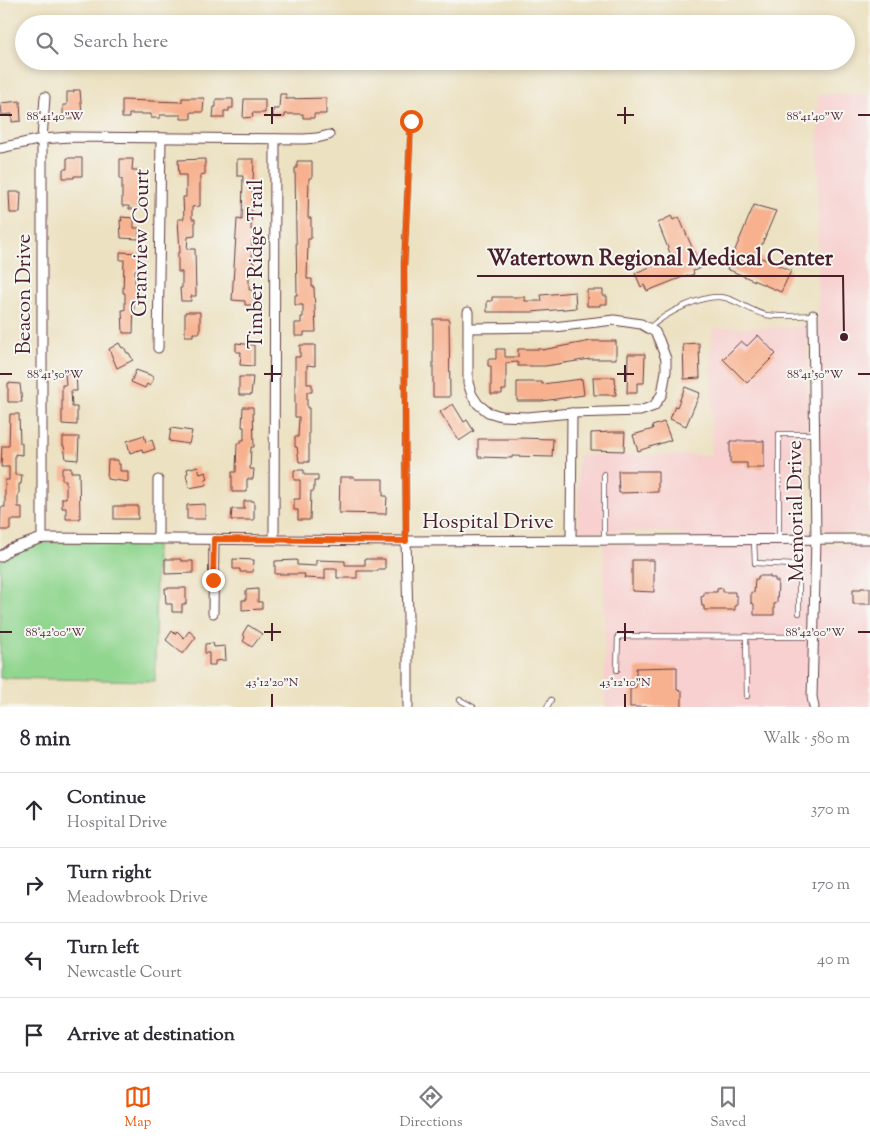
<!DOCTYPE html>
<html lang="en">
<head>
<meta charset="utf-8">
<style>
  :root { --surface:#fff; --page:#f2f2f3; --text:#2b2b33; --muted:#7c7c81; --line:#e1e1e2; --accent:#ea580c }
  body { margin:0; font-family:"Sorts Mill Goudy",serif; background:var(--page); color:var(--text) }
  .stop { position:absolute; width:15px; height:15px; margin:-11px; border:4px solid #ea580c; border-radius:50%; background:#fff }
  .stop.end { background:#ea580c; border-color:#fff; box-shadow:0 1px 5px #0008 }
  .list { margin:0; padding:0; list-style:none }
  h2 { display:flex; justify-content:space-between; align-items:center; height:65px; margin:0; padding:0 20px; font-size:21px }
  h2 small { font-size:16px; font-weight:400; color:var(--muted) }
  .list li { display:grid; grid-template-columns:32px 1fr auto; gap:15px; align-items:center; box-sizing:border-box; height:75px; padding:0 20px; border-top:1px solid var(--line) }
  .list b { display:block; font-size:19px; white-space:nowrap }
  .list p { margin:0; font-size:16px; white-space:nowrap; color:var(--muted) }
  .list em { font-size:16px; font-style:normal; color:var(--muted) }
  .icon { flex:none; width:28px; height:28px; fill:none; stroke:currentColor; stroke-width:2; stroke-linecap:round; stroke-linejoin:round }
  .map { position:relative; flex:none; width:870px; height:707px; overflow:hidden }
  .search { position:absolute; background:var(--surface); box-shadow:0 2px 8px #0003; left:15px; right:15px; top:15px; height:55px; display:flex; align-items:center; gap:12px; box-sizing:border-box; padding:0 18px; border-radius:28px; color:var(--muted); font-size:19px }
  .sheet { height:365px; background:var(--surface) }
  nav { display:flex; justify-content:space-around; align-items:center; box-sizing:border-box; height:70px; border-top:1px solid var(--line); background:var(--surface); font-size:14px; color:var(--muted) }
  nav a { display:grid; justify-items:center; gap:2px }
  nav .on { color:var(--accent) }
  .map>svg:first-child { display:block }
  .built { fill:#f7d0cf }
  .green { fill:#91d68f; stroke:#6e7a5d }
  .building { fill:#f8b18e }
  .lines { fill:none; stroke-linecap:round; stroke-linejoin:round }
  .service-casing { stroke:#623c42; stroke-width:6 }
  .minor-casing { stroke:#623c42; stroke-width:11 }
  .service { stroke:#fff; stroke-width:4.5 }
  .minor { stroke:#fff; stroke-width:9 }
  .route { stroke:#ea580c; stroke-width:6 }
  .ticks { fill:none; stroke:#4a1f2b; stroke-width:2 }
  .labels { text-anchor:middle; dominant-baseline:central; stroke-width:4; stroke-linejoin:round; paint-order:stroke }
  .street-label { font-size:21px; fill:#4a1f2b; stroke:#f6f6f2 }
  .ticks-label { font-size:12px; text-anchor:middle; fill:#4a1f2b; stroke:#f6f6f2; stroke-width:4; stroke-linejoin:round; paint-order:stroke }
  .leader { fill:none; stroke:#4a1f2b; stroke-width:2 }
  .callout-dot { fill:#4a1f2b; stroke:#f6f6f2; stroke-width:2 }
  .callout-label { font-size:22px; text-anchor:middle; font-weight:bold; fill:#4a1f2b; stroke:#f6f6f2; stroke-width:4; stroke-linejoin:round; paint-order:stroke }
</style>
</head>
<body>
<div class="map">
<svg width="870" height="707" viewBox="0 0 870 707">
  <rect width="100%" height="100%" fill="#f6f6f2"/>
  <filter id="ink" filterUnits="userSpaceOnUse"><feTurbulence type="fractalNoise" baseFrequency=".02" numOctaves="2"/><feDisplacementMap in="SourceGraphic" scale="10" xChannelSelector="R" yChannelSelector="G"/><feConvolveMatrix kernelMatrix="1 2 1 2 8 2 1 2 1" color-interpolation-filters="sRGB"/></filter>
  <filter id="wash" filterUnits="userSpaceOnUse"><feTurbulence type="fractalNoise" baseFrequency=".0096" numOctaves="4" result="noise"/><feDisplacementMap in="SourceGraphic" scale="20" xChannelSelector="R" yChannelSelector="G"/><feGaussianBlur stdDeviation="1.12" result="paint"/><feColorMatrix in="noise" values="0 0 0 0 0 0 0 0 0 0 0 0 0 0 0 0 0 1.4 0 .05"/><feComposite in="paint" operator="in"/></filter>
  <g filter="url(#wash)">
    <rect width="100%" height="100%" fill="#ece1c1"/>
    <g class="built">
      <path d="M818 94H870V533L826 532 823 529 820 514 818 484Z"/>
      <path d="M807 327V498L811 546H870V707H605L604 544 680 545V532L582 531 578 526V455H711L712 328Z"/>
    </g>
    <path class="green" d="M55 542H156L155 681 0 678V562C15 548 35 543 55 542Z"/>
    <g id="blocks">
      <g class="building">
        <path d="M74 90H80L82 114H74V119H63V105H67V92H74Z"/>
        <path d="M280 94H286V99L326 98V114H314V118H303V114H285V117H273V109H279Z"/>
        <path d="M182 98H204L203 112H191V119H181V115H160V118H151V114H129V118H122V100L182 102Z"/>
        <path d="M216 99H233V108H229V111H224V118H213L214 107H216Z"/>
        <path d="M244 99H265V113H252L253 117 243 118Z"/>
        <path d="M20 101 21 121 12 122V114L2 115 1 103Z"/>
        <path d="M67 158H82V176H74V178H63V169H67Z"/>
        <path d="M120 159H133L132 170H139V209H129V206H122V179H120Z"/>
        <path d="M205 159V174L200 175V206L192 207V219H195V236L188 237 187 249H195L196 296H191V301H181L180 288H182V272H178V252H180L178 219H184L183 197H186V175H179L178 160Z"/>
        <path d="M237 159H254L251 230H254V239H252V262H254V273H249V290H254V305H245V301L232 300 237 219 242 220 243 176H237Z"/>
        <path d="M297 161H312V178H309L308 218H311V239H308L307 279H312V287H314L316 332H304V336H295V323H301V317H303V305H295V295H297L295 168H297Z"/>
        <path d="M9 192H21L20 213H10Z"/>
        <path d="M754 205 776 211 757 256 791 271 781 292 727 269Z"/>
        <path d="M671 216 673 220 679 217 701 268 693 271 694 274 688 276V275L647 291 644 285 641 287 635 273 672 258 658 223Z"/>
        <path d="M121 217 134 218V228H139V239L121 238 120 220 122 221Z"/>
        <path d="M120 252 139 253V270H135V289H138V301H134L133 333H123L122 310H125V293H123L124 260H120Z"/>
        <path d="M587 290H603V296H607V304H600V306H587Z"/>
        <path d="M575 292 576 308 532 312H487V301H492V297H525V301H542L541 295Z"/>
        <path d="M185 312H200V333H193V336H185Z"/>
        <path d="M433 319H449L450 397H433Z"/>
        <path d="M758 335 776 354 747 383 723 359 741 341 747 346Z"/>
        <path d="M591 341H616V359H590L545 366H518V362L506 363V390H502V394H491V366H488V359H496V349H505V357H518V349H542V350Z"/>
        <path d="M119 343 122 348 124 347 127 353H129L133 360 117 368 109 349Z"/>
        <path d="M236 343 254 345V366L240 365 241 352H236Z"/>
        <path d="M699 343 700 378 684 379 683 344Z"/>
        <path d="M300 345H315V366L307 365V384H312V392H307V408H309V462H299L297 447H295V437H298L299 417H295V357H300Z"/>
        <path d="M628 354H645L644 383H637V393H627Z"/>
        <path d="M136 370 150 375 154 378 150 386 147 384 145 388 131 382Z"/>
        <path d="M65 373H76L77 391H71L72 407H77V425L62 424V385H66Z"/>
        <path d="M239 377H253L251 395H239Z"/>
        <path d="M593 377H615L616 395H594Z"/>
        <path d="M582 379 584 395 542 401H517V382H542V384Z"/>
        <path d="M8 383 20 384 22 402H8Z"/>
        <path d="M685 387 700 393 686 426 670 419 675 406 677 407Z"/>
        <path d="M453 404 464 422 467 420 474 431 459 441 440 412Z"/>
        <path d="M243 407H253L254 447H251L250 469H254L253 479H247V492H232V472H236L237 443H241V440H244V427H242Z"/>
        <path d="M10 414H19L20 443H22V455L15 454V475H22L21 484H19V494H18V507H22V520H10V530H0L1 507H5V480H9V467H1L2 446H9Z"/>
        <path d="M664 422 671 440 638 451 633 435 653 429 652 426Z"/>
        <path d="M171 428 192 431 189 444 169 441Z"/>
        <path d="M613 432H625L624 451 591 450V433Z"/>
        <path d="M144 435 146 442 152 440 155 449 143 453 142 449 130 453 127 441Z"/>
        <path d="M63 437H79L78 460 66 459 64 446H63Z"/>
        <path d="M518 438 553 439 552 457 512 456V458L478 457V439H518Z"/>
        <path d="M730 441H764V468H747V463H730Z"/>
        <path d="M108 460H118V464H120V471H128V482L107 479Z"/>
        <path d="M198 466 200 474 206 472 208 479 205 480 206 485 189 488 186 474 188 473 187 469Z"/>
        <path d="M62 468H71V472H79L80 519H66V508H62V498H66V480H62Z"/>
        <path d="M294 470H304V475H318V481H314V491H311L310 520H298V510H294V499H300V480H294Z"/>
        <path d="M618 471H658V492L619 493Z"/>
        <path d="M340 477H354L355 479H383V496H387L386 514 339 513Z"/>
        <path d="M244 501H254V520H231L232 509H244Z"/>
        <path d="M205 504V519H187V505Z"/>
        <rect x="114" y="506" width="24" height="13"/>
        <path d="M165 559H181V561H193V573L165 574Z"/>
        <path d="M233 559 254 560 253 572H240V569H233Z"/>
        <path d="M365 559H385V569H378V571H357V578H337V569H325V579L304 578 305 574H275V561L297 560V565L316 566V560L345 561V565H365Z"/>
        <path d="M632 560H654V592L632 591Z"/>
        <path d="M758 576H770V578H775V581H778L777 603 774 604V615H754V604L751 603V592L754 593 755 579H758Z"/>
        <path d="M165 588H186V604H182V612H172V604H166Z"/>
        <path d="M723 588V592H735V596H737V606L735 605V610H704V606H702L701 597 704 596V592H717V589Z"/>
        <path d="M861 588H870V604H853V589H861Z"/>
        <path d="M258 589V602H262V609L242 610V600H246V590Z"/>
        <path d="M248 625 262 634 252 647 243 641 245 638 243 633Z"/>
        <path d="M172 631 175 634 177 631 184 638 189 631 196 637 183 654 166 640Z"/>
        <path d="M213 643 214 647 225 646 226 660 215 661V665H209V653H205V644Z"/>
        <path d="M677 667V690L682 691V707H630V688L636 687V668Z"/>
      </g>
    </g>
  </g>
  <g filter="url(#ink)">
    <use href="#blocks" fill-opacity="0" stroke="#623c42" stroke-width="1"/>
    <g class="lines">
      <defs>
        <g id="service">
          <path d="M649 328C665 314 704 292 726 298 740 302 752 312 766 315 781 317 798 316 813 315"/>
          <path d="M779 539V434H813"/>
          <path d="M604 540V474"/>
          <path d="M754 540 755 563 794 565 799 569V613"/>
          <path d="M406 541 404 267 411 121"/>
          <path d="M746 636 747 696"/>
          <path d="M617 670 618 636 813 637"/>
          <path d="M460 700 473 707"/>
          <path d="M547 707 551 700"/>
        </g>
        <g id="minor">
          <path d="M0 148 42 139 70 137 304 139 317 138 329 135"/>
          <path d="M813 315 816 539 812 697 814 707"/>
          <path d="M468 328 554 327 614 320 641 324 655 332 659 340 666 359V371L662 394 654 406 640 411 572 413 527 417 501 416 488 412 478 404 472 395 468 383V312"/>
          <path d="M158 348 161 138"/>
          <path d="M42 538V139L45 97"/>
          <path d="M158 538V480"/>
          <path d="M274 539 275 139"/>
          <path d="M571 540 572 413"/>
          <path d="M406 541 408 618V707"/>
          <path d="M0 557 10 549 42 538 406 541 870 539"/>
          <path d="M213 613 214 539"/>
        </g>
      </defs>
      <use href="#service" class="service-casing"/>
      <use href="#minor" class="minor-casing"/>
      <use href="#service" class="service"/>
      <use href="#minor" class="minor"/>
    </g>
  </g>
  <g class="lines" filter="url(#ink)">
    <path class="route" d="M213 580 214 539 406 541 404 267 411 121"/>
  </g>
  <path class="ticks" d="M272 107V124M625 107V124M0 115H12M264 115H281M617 115H634M858 115H870M272 365V382M625 365V382M0 374H12M264 374H281M617 374H634M858 374H870M272 623V641M625 623V641M0 632H12M264 632H281M617 632H634M858 632H870M272 694V707M625 694V707"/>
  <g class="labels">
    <g class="street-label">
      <text transform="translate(142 243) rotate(-89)">Granview Court</text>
      <text transform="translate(257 264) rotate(-90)">Timber Ridge Trail</text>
      <text transform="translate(25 294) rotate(-90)">Beacon Drive</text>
      <text transform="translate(797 511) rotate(-91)">Memorial Drive</text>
      <text x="488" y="523">Hospital Drive</text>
    </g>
  </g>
  <g class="ticks-label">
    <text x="815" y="120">88°41'40"W</text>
    <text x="55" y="120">88°41'40"W</text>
    <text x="815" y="378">88°41'50"W</text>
    <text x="55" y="378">88°41'50"W</text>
    <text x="815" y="636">88°42'00"W</text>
    <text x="55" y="636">88°42'00"W</text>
    <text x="272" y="686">43°12'20"N</text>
    <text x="625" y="686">43°12'10"N</text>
  </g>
  <path class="leader" d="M844 337L843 276H477"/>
  <circle class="callout-dot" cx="844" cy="337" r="5"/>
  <g class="callout-label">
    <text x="660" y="265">Watertown Regional Medical Center</text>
  </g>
</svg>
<div class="stop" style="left:411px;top:121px"></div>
<div class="stop end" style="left:213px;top:580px"></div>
<div class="search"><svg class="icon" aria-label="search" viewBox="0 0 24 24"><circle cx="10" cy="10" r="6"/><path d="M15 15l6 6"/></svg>Search here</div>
</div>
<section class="sheet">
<h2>8 min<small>Walk · 580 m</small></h2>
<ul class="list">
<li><svg class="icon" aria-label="ahead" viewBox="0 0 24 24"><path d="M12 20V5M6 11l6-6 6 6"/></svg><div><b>Continue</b><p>Hospital Drive</p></div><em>370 m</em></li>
<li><svg class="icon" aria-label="right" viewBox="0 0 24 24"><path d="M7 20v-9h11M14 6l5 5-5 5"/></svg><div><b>Turn right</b><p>Meadowbrook Drive</p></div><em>170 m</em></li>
<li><svg class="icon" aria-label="left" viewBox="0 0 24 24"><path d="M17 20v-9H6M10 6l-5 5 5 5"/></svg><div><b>Turn left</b><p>Newcastle Court</p></div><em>40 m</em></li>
<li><svg class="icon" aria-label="arrive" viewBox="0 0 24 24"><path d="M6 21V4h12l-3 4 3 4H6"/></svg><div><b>Arrive at destination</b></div></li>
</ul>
</section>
<nav>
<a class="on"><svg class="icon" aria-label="map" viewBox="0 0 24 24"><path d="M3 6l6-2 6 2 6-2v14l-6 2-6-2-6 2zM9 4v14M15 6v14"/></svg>Map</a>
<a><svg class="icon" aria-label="directions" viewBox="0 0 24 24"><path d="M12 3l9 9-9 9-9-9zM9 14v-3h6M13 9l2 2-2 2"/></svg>Directions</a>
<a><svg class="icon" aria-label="saved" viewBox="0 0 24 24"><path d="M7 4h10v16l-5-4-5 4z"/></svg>Saved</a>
</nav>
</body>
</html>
